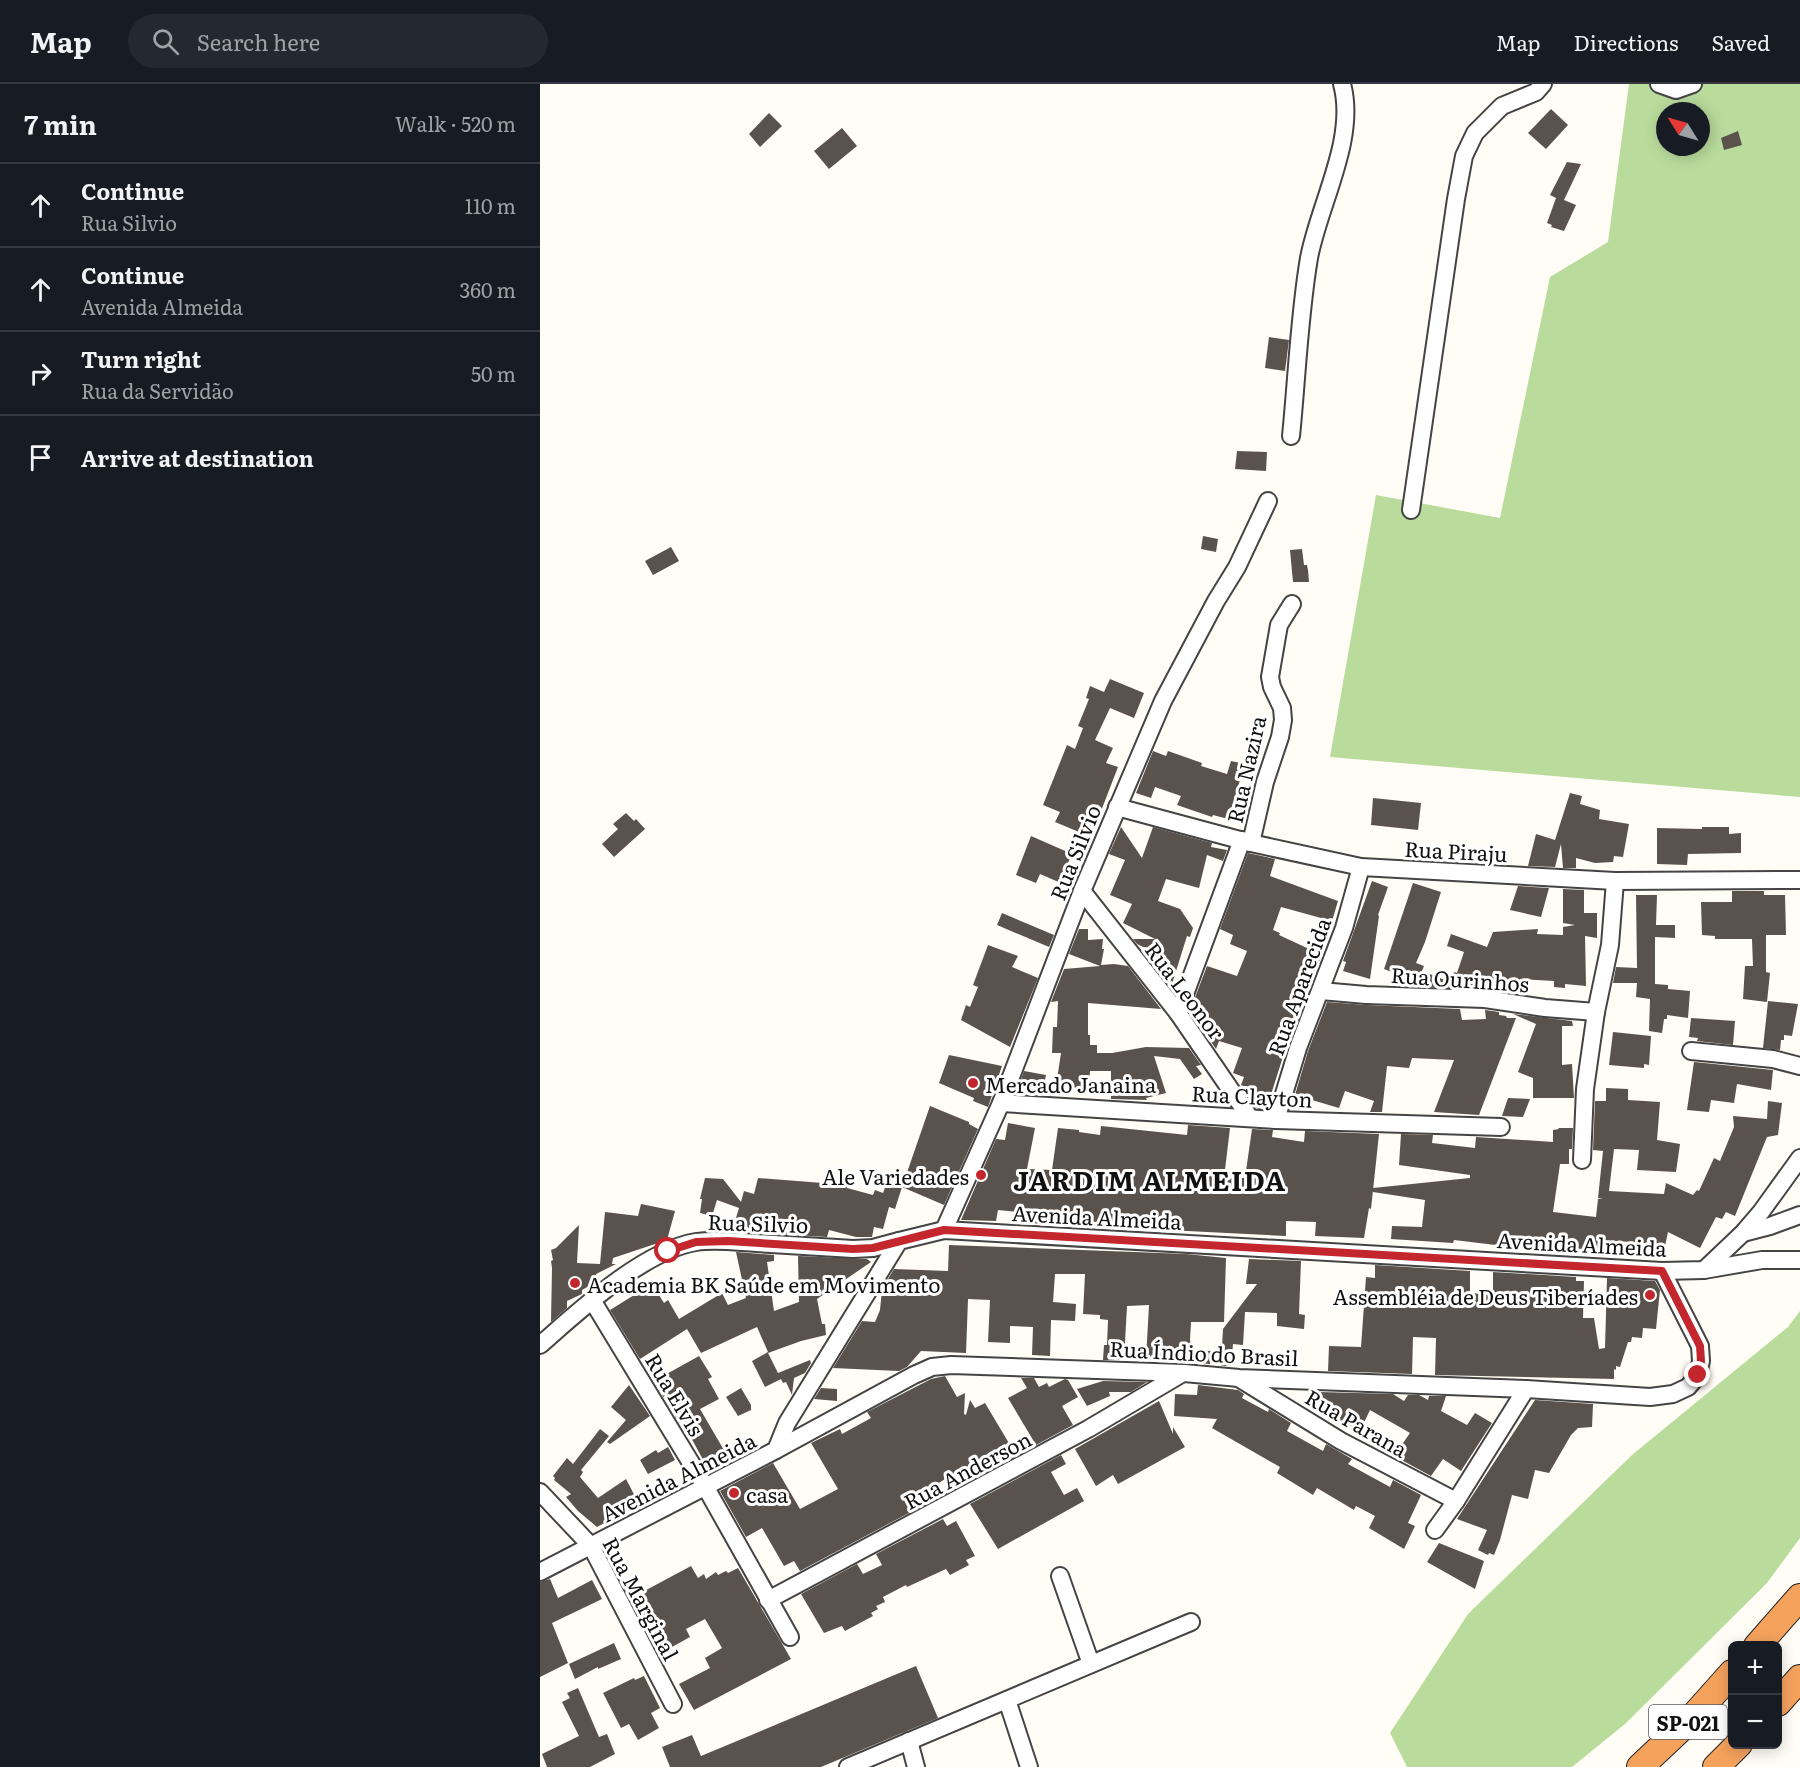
<!DOCTYPE html>
<html lang="en">
<head>
<meta charset="utf-8">
<style>
  :root { --surface:#171b24; --page:#242831; --text:#f1f3f6; --muted:#9ea1a6; --line:#363941 }
  body { margin:0; font-family:Literata,serif; background:var(--page); color:var(--text) }
  .controls { position:absolute; right:18px; bottom:18px; display:grid; overflow:hidden; border-radius:9px; box-shadow:0 3px 15px #0003 }
  .controls button { width:54px; height:54px; display:grid; place-items:center; padding:0; border:0; border-bottom:2px solid var(--line); background:var(--surface); color:var(--text); font:30px sans-serif }
  .compass { position:absolute; left:1116px; top:18px; width:54px; height:54px; border-radius:50%; background:var(--surface); box-shadow:0 3px 15px #0003; rotate:307deg }
  .stop { position:absolute; width:18px; height:18px; margin:-14px; border:4px solid #c4262e; border-radius:50%; background:#fff }
  .stop.end { background:#c4262e; border-color:#fff; box-shadow:0 2px 6px #0008 }
  .list { margin:0; padding:0; list-style:none }
  h2 { display:flex; justify-content:space-between; align-items:center; height:78px; margin:0; padding:0 24px; font-size:26px }
  h2 small { font-size:20px; font-weight:400; color:var(--muted) }
  .list li { display:grid; grid-template-columns:39px 1fr auto; gap:18px; align-items:center; box-sizing:border-box; height:84px; padding:0 24px; border-top:2px solid var(--line) }
  .list b { display:block; font-size:22px; white-space:nowrap }
  .list p { margin:0; font-size:20px; white-space:nowrap; color:var(--muted) }
  .list em { font-size:20px; font-style:normal; color:var(--muted) }
  .icon { flex:none; width:33px; height:33px; fill:none; stroke:currentColor; stroke-width:2; stroke-linecap:round; stroke-linejoin:round }
  .map { position:relative; flex:none; width:1260px; height:1683px; overflow:hidden }
  header { display:flex; align-items:center; gap:36px; box-sizing:border-box; height:84px; padding:0 30px; background:var(--surface); border-bottom:2px solid var(--line) }
  header strong { font-size:28px }
  nav { display:flex; gap:33px; margin-inline-start:auto; font-size:21px }
  .search { width:420px; height:54px; background:var(--page); display:flex; align-items:center; gap:15px; box-sizing:border-box; padding:0 21px; border-radius:33px; color:var(--muted); font-size:22px }
  main { display:flex }
  aside { flex:1; background:var(--surface) }
  .map>svg:first-child { display:block }
  .forest { fill:#b9dc9c; fill-rule:evenodd }
  .building { fill:#5a524d }
  .lines { fill:none; stroke-linecap:round; stroke-linejoin:round }
  .minor-casing { stroke:#444; stroke-width:20 }
  .highway-casing { stroke:#222; stroke-width:28 }
  .minor { stroke:#fff; stroke-width:16 }
  .highway { stroke:#f5a25d; stroke-width:26 }
  .route { stroke:#c4262e; stroke-width:8 }
  .poi-dot { fill:#c4262e; stroke:#fff; stroke-width:2 }
  .labels { text-anchor:middle; dominant-baseline:central; stroke-width:6; stroke-linejoin:round; paint-order:stroke }
  .shield { fill:#fff; stroke:#585858; stroke-width:1.5 }
  .shield-label { font-size:20px; font-weight:bold; fill:#111 }
  .street-label { font-size:21px; fill:#111; stroke:#fff }
  .poi-label { font-size:21px; fill:#111; stroke:#fff; text-anchor:start }
  .district-label { font-size:27px; font-weight:bold; letter-spacing:1.5px; fill:#111; stroke:#fff }
</style>
</head>
<body>
<header>
<strong>Map</strong>
<div class="search"><svg class="icon" aria-label="search" viewBox="0 0 24 24"><circle cx="10" cy="10" r="6"/><path d="M15 15l6 6"/></svg>Search here</div>
<nav><a>Map</a><a>Directions</a><a>Saved</a></nav>
</header>
<main>
<aside>
<h2>7 min<small>Walk · 520 m</small></h2>
<ul class="list">
<li><svg class="icon" aria-label="ahead" viewBox="0 0 24 24"><path d="M12 20V5M6 11l6-6 6 6"/></svg><div><b>Continue</b><p>Rua Silvio</p></div><em>110 m</em></li>
<li><svg class="icon" aria-label="ahead" viewBox="0 0 24 24"><path d="M12 20V5M6 11l6-6 6 6"/></svg><div><b>Continue</b><p>Avenida Almeida</p></div><em>360 m</em></li>
<li><svg class="icon" aria-label="right" viewBox="0 0 24 24"><path d="M7 20v-9h11M14 6l5 5-5 5"/></svg><div><b>Turn right</b><p>Rua da Servidão</p></div><em>50 m</em></li>
<li><svg class="icon" aria-label="arrive" viewBox="0 0 24 24"><path d="M6 21V4h12l-3 4 3 4H6"/></svg><div><b>Arrive at destination</b></div></li>
</ul>
</aside>
<div class="map">
<svg width="1260" height="1683" viewBox="0 0 1260 1683">
  <rect width="100%" height="100%" fill="#fffdf5"/>
  <g class="forest">
    <path d="M1089 0H1260V713L790 673 836 411 960 434 1010 193 1068 158ZM1125 27H1161V63H1125Z"/>
    <path d="M1260 1227V1454L1227 1499 1085 1640 1032 1683H867L850 1649 928 1530 1092 1371 1248 1243Z"/>
  </g>
  <g class="building">
    <path d="M1011 25 1028 41 1006 65 988 49Z"/>
    <path d="M229 29 242 42 220 63 209 50Z"/>
    <path d="M302 44 317 62 289 85 274 67Z"/>
    <path d="M1198 47 1202 61 1184 66 1181 54Z"/>
    <path d="M1027 78 1041 80 1024 116 1036 121 1024 147 1011 143 1012 141 1007 139 1016 114 1010 111Z"/>
    <path d="M729 253 749 256 745 287 725 284Z"/>
    <path d="M697 367 727 368 726 387 695 385Z"/>
    <path d="M663 452 678 455 676 468 661 465Z"/>
    <path d="M131 463 139 477 113 491 105 477Z"/>
    <path d="M762 465 764 481H767L768 486 769 498H753L750 466Z"/>
    <path d="M570 595 604 609 594 634 570 624 555 656 573 664 566 679 578 683 551 753 515 738 520 728 503 721 527 661 535 665 543 644 538 642 549 615 546 614 550 602 564 608Z"/>
    <path d="M613 667 626 672 628 667 662 679 661 682 687 690 691 677 705 680 688 735 673 731 672 733 637 721 641 712 615 703 611 714 596 709Z"/>
    <path d="M1030 709 1042 712 1040 720 1060 726 1059 735 1089 740 1083 773 1074 772 1073 778 1055 779 1036 774V784H1023L1021 760 1015 783 988 782 996 750 1015 756Z"/>
    <path d="M833 714 881 719 878 746 831 741Z"/>
    <path d="M86 729 94 737 96 735 105 745 74 773 62 760 78 745 73 740Z"/>
    <path d="M581 743 602 774 613 743 672 759 671 763 687 766 683 777 667 771 659 804 626 795 618 817 640 825 653 844 650 853 647 852 631 903 611 878 618 870 597 860 593 855H615L583 839 592 820 570 811 585 776 569 770Z"/>
    <path d="M1162 743H1189V750L1201 749V769L1148 770 1147 781 1117 780V744L1162 745Z"/>
    <path d="M491 752 532 770 528 779 538 783 530 803 500 790 496 799 476 791Z"/>
    <path d="M708 769 735 775 730 792 798 817 792 837 741 823 733 846 740 849 739 851 782 871 767 903 766 900 728 1020 720 1025 716 1024 714 1022 716 1007 708 1006 709 1004 701 1001 704 993 693 989 702 964 679 957 676 965 653 932 658 917 654 916 667 882 697 892 707 867 690 860 693 851 680 845Z"/>
    <path d="M832 797 848 803 838 831 839 832 830 895 803 887 806 878 803 877Z"/>
    <path d="M873 799 901 808 885 858 876 879 884 882 882 887 910 898 914 888 917 889 924 868 907 862 911 850 947 863 953 848 998 845 997 850 1023 851V843L1035 841 1023 839V805L1044 806V829H1057V854L1045 852 1046 902 1025 900V904L1014 903V897L980 895 977 903 958 902V906L922 901V903L916 904 891 903 844 885Z"/>
    <path d="M978 802 1009 804 1001 833 970 826Z"/>
    <path d="M1192 807H1224V811H1245L1246 851H1226V888L1230 889 1227 918 1203 915 1205 882H1213L1212 855H1175V852L1162 851 1161 818H1192Z"/>
    <path d="M1096 811H1117L1116 841H1135V854L1115 853V900L1128 901V905L1150 907 1148 934 1127 931V935H1124L1122 949 1109 947 1110 915 1096 913 1097 899H1073L1076 883 1097 884Z"/>
    <path d="M462 829 514 851 509 863 457 841Z"/>
    <path d="M539 845H548V856L563 855 562 865H564L561 881 574 880 588 882 621 925 548 919V951H550V961H557V969H572L606 963 649 964 661 981 656 982 662 990 654 995 640 975 614 972 626 1009 606 1014 607 1016 571 1015V987H550L549 1005 516 1002 521 969H512L513 943H517L518 917 511 918 524 885 560 882 529 870Z"/>
    <path d="M448 861 478 872 472 883 498 894 470 963 421 936 426 921 430 923 438 903 433 901Z"/>
    <path d="M1228 917 1258 920 1252 952 1244 951V956H1241L1240 966 1223 964Z"/>
    <path d="M787 918 826 921 920 925 922 936 946 935 945 926 959 928V931L966 932 967 934H976L939 1031 894 1028 914 976 872 974 869 984 847 982 842 1028H830L834 1017 805 1007 799 1024 755 1011 768 967Z"/>
    <path d="M973 930 1032 937 1033 942H1022V981L1032 980 1034 1014H993V994L978 988 996 940Z"/>
    <path d="M1151 934 1195 937 1193 961 1157 957 1158 954 1149 953Z"/>
    <path d="M1073 948 1111 952 1109 981 1104 980V984L1069 981Z"/>
    <path d="M409 971 462 982 448 1023 433 1017 434 1014 399 999Z"/>
    <path d="M1154 978 1233 986 1231 1006 1197 1000 1194 1019 1171 1016 1169 1028 1147 1026Z"/>
    <path d="M484 987 506 991 502 1011 477 1006Z"/>
    <path d="M1066 1004 1088 1005V1016L1120 1018 1117 1056 1140 1060 1136 1088 1097 1086 1099 1066 1074 1065 1069 1107 1124 1110 1126 1099 1153 1111 1157 1106 1159 1107 1174 1074 1180 1077 1194 1043 1193 1032 1227 1035 1228 1017 1242 1019 1238 1051 1227 1053 1195 1132 1186 1128 1182 1135 1176 1133 1160 1164 1128 1148 1125 1162 1096 1158 1064 1157 1063 1170 972 1163 914 1156 913 1159 851 1155 852 1142 882 1143 885 1116 833 1108V1104L930 1094V1091L859 1081 861 1050 893 1051 892 1059 935 1064 936 1053 1013 1058V1046L1019 1045 1018 1044H1033L1032 1065H1029V1080H1020L1013 1128 1056 1133 1058 1115H1063L1058 1114 1063 1067 1053 1066 1055 1017H1066Z"/>
    <path d="M968 1014 990 1015 983 1033 962 1032Z"/>
    <path d="M390 1022 429 1038V1040L438 1045 404 1121 362 1103Z"/>
    <path d="M468 1039 495 1044 487 1085 512 1086 518 1044 539 1046V1048L560 1051 561 1042 647 1051 648 1041 690 1044 684 1094H705L712 1045 733 1046 732 1053 764 1058 765 1047 839 1050 831 1125 829 1124 824 1154 775 1152 776 1138 746 1137V1152L488 1139 489 1129 458 1126 456 1137 421 1136 456 1055 465 1056Z"/>
    <path d="M165 1094 183 1095 201 1118 204 1107 214 1110 218 1094 308 1101 307 1104 333 1111 335 1106 343 1109 346 1101 362 1103 355 1125 349 1123 343 1145 334 1143 332 1153H316L289 1146 287 1153 192 1147 199 1124 177 1116 172 1132 160 1129 162 1115H160Z"/>
    <path d="M101 1120 135 1127 127 1156 73 1174 72 1180H76L56 1190V1198L42 1206V1210L27 1217V1224L11 1238 12 1184 11 1177 13 1176 11 1166 16 1164 39 1141 37 1179 60 1180 65 1128 98 1132Z"/>
    <path d="M409 1161 646 1170 686 1174 684 1238H651L650 1256 652 1266 671 1267 670 1280 606 1275 609 1221 587 1222 584 1276H563L564 1261H567L568 1236 560 1235V1231L543 1230 545 1190H515L513 1218 536 1220 535 1237 511 1236 510 1272 492 1271 493 1243 470 1242V1259L448 1258 450 1216 428 1215 426 1269 381 1267 367 1283 359 1287 293 1284 322 1237 335 1238 340 1226 342 1205 354 1185 408 1187Z"/>
    <path d="M196 1168 234 1171V1177L227 1178 234 1227 259 1218 258 1172 327 1175 331 1178 277 1215 282 1240H285L286 1251 261 1257 228 1269 238 1289 270 1276 271 1279 265 1289 254 1294 252 1311 246 1298 243 1299 241 1295 225 1303 212 1277 228 1268 217 1243 161 1269 147 1245 100 1275 70 1226 112 1200 124 1219 128 1216 139 1235 182 1209 188 1221 206 1214Z"/>
    <path d="M709 1175 761 1177 759 1230 765 1231 764 1245 737 1242V1229L705 1228 703 1261 693 1260 691 1282H681L683 1245 717 1200H706Z"/>
    <path d="M835 1181 930 1187V1209L953 1211V1188L1036 1193V1197H1044L1043 1234H1054L1059 1265 1065 1264 1067 1194 1115 1197 1120 1206 1116 1245 1103 1244 1102 1254 1092 1253 1091 1258H1088L1080 1283 1076 1282V1286L1074 1285V1295L895 1291 896 1254 873 1253 872 1290 788 1287 789 1262 821 1263 826 1193 835 1194Z"/>
    <path d="M159 1272 172 1293 168 1295 179 1315 160 1325 188 1373 167 1383 142 1337 139 1339 114 1297Z"/>
    <path d="M405 1292 417 1313 425 1309 424 1330 426 1331 430 1316 435 1324 445 1319 476 1371 420 1402 413 1390 394 1402 398 1408 380 1418 382 1422 260 1487 254 1477 244 1482 222 1444 206 1453 180 1407 233 1379 260 1425 298 1405 271 1359 300 1345 302 1350 331 1334 327 1328 391 1295Z"/>
    <path d="M481 1294H494L499 1303 507 1299 509 1303 525 1295 528 1296 538 1313 522 1322 533 1341 496 1361 468 1314 487 1304Z"/>
    <path d="M563 1297 607 1298 591 1308H569L570 1312 547 1322 537 1305Z"/>
    <path d="M89 1301 110 1332 70 1360 67 1358 86 1336 71 1323Z"/>
    <path d="M658 1301 698 1306 704 1310 702 1314 728 1328 729 1325 751 1339 747 1347 783 1367 786 1360 812 1375 808 1380 850 1403 853 1396 881 1411 868 1439 875 1442 864 1465 829 1444 835 1432 816 1422 814 1426 777 1404 773 1411 737 1389 740 1383 672 1344 677 1335 634 1332 635 1310 657 1311Z"/>
    <path d="M201 1304 211 1321V1326L198 1332 186 1313Z"/>
    <path d="M281 1304 297 1305V1317L274 1315Z"/>
    <path d="M779 1308 853 1310 864 1317 868 1311H879L888 1316 889 1312H906L901 1327 927 1341 935 1329 952 1339 921 1387 903 1375 891 1392 854 1372 870 1349 830 1326 820 1347 800 1337 799 1339 784 1330 789 1320 777 1316Z"/>
    <path d="M995 1316 1053 1320 1052 1343 1038 1344 1031 1351 1009 1389 995 1386 988 1415 972 1411 960 1456 954 1471 949 1469 948 1471 938 1466 947 1446 917 1435Z"/>
    <path d="M619 1317 633 1350V1343L645 1363 578 1400 573 1391 556 1402 535 1365Z"/>
    <path d="M60 1345 69 1352 41 1386 43 1388 40 1393 58 1414 86 1395 99 1420 57 1443 38 1427 26 1413 31 1410 14 1396 15 1394 13 1392 27 1374 33 1380Z"/>
    <path d="M128 1363 135 1376 108 1390 100 1376 116 1366 118 1369Z"/>
    <path d="M521 1371 526 1380 511 1388 524 1411 537 1404 544 1417 458 1465 430 1420Z"/>
    <path d="M403 1435 407 1442 416 1437 435 1472 426 1476 429 1481 410 1491 406 1485 367 1503 366 1501 343 1513 345 1518 336 1522 338 1525 331 1529 333 1532 305 1547 302 1542 284 1549 261 1510 317 1480 323 1490 342 1481 336 1470Z"/>
    <path d="M899 1459 944 1477 935 1505 887 1478Z"/>
    <path d="M151 1482 158 1494 164 1490 166 1495 176 1488 178 1491 186 1487 188 1489 198 1484 251 1575 154 1626 139 1600 170 1584 165 1574 182 1564 165 1535 146 1545 150 1553 123 1568 121 1567 98 1523 100 1521 95 1512Z"/>
    <path d="M10 1495 18 1514 52 1496 62 1515 12 1539 28 1579 0 1593V1498Z"/>
    <path d="M74 1559 81 1575 58 1585V1583L35 1595 29 1580Z"/>
    <path d="M376 1582 398 1634 281 1683H130L122 1663 152 1651 161 1672Z"/>
    <path d="M104 1592 120 1624 111 1629 119 1644 98 1656 89 1640 81 1644 63 1609 94 1594 95 1596Z"/>
    <path d="M38 1604 59 1653 67 1650 75 1670 50 1683H7L2 1670 39 1652 22 1618 30 1614 27 1609Z"/>
  </g>
  <g class="lines">
    <defs>
      <g id="minor">
        <path d="M1119 0 1136 6 1153 0"/>
        <path d="M751 352C757 293 759 233 769 174 779 120 817 55 802 0"/>
        <path d="M871 426 916 115 924 72 935 49 962 22 996 8 1003 0"/>
        <path d="M577 723 711 759 821 783 1075 797 1260 796"/>
        <path d="M711 759 725 698 740 653 743 636 742 624 732 603 730 593 739 541 752 520"/>
        <path d="M542 807 638 929 710 1034"/>
        <path d="M781 907 826 911 945 915 1005 924 1056 928"/>
        <path d="M638 929 702 756"/>
        <path d="M1151 967 1233 975 1260 982"/>
        <path d="M461 1019 736 1036 961 1043"/>
        <path d="M736 1036 758 964 804 844 821 783"/>
        <path d="M1042 1076 1045 1005 1056 928 1070 861 1075 797"/>
        <path d="M404 1146 461 1019 542 807 623 617 676 517 697 483 728 417"/>
        <path d="M1203 1149 1230 1142 1260 1131"/>
        <path d="M1164 1186 1203 1149 1221 1128 1260 1074"/>
        <path d="M52 1216 165 1402 250 1553"/>
        <path d="M0 1261C40 1226 103 1167 156 1158 176 1155 197 1158 216 1159 249 1161 281 1163 313 1165L333 1164 359 1157"/>
        <path d="M700 1295 801 1357 916 1417"/>
        <path d="M236 1366 374 1291 392 1283 411 1281 644 1289 699 1294 986 1305 1110 1313 1133 1310 1148 1303 1158 1291 1161 1277 1160 1262 1122 1187"/>
        <path d="M0 1408 51 1462 133 1620"/>
        <path d="M895 1446 916 1417 986 1305"/>
        <path d="M0 1488 236 1366 247 1339 359 1157 404 1146 1122 1187 1164 1186 1222 1176H1260"/>
        <path d="M520 1492 551 1580"/>
        <path d="M228 1516 548 1345 643 1289"/>
        <path d="M467 1616 489 1683"/>
        <path d="M369 1657 376 1683"/>
        <path d="M308 1683 651 1538"/>
      </g>
      <g id="highway">
        <path d="M1217 1562 1260 1513"/>
        <path d="M1238 1619 1260 1594"/>
        <path d="M1100 1683 1151 1635 1192 1589"/>
        <path d="M1176 1683 1199 1660"/>
      </g>
    </defs>
    <use href="#minor" class="minor-casing"/>
    <use href="#highway" class="highway-casing"/>
    <use href="#minor" class="minor"/>
    <use href="#highway" class="highway"/>
  </g>
  <g class="lines">
    <path class="route" d="M128 1167 156 1158 188 1157 313 1165 333 1164 404 1146 1122 1187 1160 1262 1161 1277 1158 1291"/>
  </g>
  <g class="poi-dot">
    <circle cx="433" cy="999" r="6"/>
    <circle cx="441" cy="1091" r="6"/>
    <circle cx="35" cy="1199" r="6"/>
    <circle cx="1110" cy="1211" r="6"/>
    <circle cx="194" cy="1409" r="6"/>
  </g>
  <g class="labels">
    <rect class="shield" x="1109" y="1621" width="78" height="34" rx="4.5"/>
    <g class="shield-label">
      <text x="1148" y="1638">SP-021</text>
    </g>
    <g class="street-label">
      <text transform="translate(705 685) rotate(-77)">Rua Nazira</text>
      <text transform="translate(916 766) rotate(3)">Rua Piraju</text>
      <text transform="translate(534 768) rotate(-68)">Rua Silvio</text>
      <text transform="translate(920 894) rotate(4)">Rua Ourinhos</text>
      <text transform="translate(758 902) rotate(-70)">Rua Aparecida</text>
      <text transform="translate(646 906) rotate(53)">Rua Leonor</text>
      <text transform="translate(712 1011) rotate(3)">Rua Clayton</text>
      <text transform="translate(557 1132) rotate(3)">Avenida Almeida</text>
      <text transform="translate(218 1138) rotate(2)">Rua Silvio</text>
      <text transform="translate(1042 1159) rotate(3)">Avenida Almeida</text>
      <text transform="translate(664 1268) rotate(3)">Rua Índio do Brasil</text>
      <text transform="translate(136 1310) rotate(59)">Rua Elvis</text>
      <text transform="translate(817 1338) rotate(30)">Rua Parana</text>
      <text transform="translate(427 1385) rotate(-28)">Rua Anderson</text>
      <text transform="translate(138 1392) rotate(-27)">Avenida Almeida</text>
      <text transform="translate(102 1514) rotate(62)">Rua Marginal</text>
    </g>
    <g class="poi-label">
      <text x="445" y="999">Mercado Janaina</text>
      <text x="429" y="1091" text-anchor="end">Ale Variedades</text>
      <text x="47" y="1199">Academia BK Saúde em Movimento</text>
      <text x="1098" y="1211" text-anchor="end">Assembléia de Deus Tiberíades</text>
      <text x="206" y="1409">casa</text>
    </g>
    <g class="district-label">
      <text x="610" y="1095">JARDIM ALMEIDA</text>
    </g>
  </g>
</svg>
<div class="controls">
<button>+</button>
<button>−</button>
</div>
<svg class="compass" viewBox="-18 -18 36 36"><path d="M0-13l5 13h-10z" fill="#e53935"/><path d="M0 13l5-13h-10z" fill="#9ea1a6"/></svg>
<div class="stop" style="left:128px;top:1167px"></div>
<div class="stop end" style="left:1158px;top:1291px"></div>
</div>
</main>
</body>
</html>
